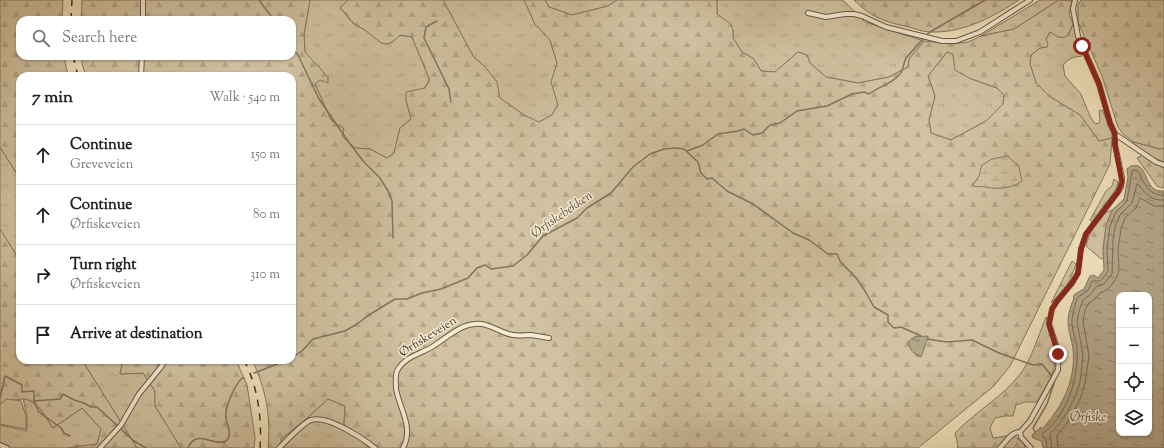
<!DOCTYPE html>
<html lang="en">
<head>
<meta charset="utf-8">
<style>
  :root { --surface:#fff; --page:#f2f2f2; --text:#202124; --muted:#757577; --line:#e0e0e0 }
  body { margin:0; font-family:"Sorts Mill Goudy",serif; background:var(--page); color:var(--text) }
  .controls { position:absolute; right:12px; bottom:12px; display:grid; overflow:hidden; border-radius:8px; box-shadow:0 1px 3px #0004 }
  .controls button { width:36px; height:36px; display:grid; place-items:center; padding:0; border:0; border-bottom:1px solid var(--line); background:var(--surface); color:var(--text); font:20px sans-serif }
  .stop { position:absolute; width:12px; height:12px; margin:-9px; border:3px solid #8f2418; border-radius:50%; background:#fff }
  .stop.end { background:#8f2418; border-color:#fff; box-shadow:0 1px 4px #0008 }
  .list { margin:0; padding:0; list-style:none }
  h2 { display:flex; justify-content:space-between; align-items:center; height:52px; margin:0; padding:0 16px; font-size:17px }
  h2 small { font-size:13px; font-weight:400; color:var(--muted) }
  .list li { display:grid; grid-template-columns:26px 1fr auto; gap:12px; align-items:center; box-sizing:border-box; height:60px; padding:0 16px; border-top:1px solid var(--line) }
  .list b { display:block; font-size:15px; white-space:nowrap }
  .list p { margin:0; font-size:13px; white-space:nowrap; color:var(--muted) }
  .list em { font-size:13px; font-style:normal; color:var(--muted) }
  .icon { flex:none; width:22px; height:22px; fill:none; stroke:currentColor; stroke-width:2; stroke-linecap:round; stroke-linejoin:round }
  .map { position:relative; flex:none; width:1164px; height:448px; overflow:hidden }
  .search { position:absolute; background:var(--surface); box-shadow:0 1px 3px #0004; left:16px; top:16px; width:280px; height:44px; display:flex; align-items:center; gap:10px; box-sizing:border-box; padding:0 14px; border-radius:12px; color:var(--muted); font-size:15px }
  .panel { position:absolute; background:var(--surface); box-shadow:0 1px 3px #0004; left:16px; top:72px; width:280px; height:292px; border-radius:12px }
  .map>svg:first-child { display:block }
  .grass { fill:url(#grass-tufts); stroke:#877862 }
  .forest { fill:url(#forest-firs); stroke:#877862; fill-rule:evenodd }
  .wetland { fill:url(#wetland-marsh); stroke:#877862 }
  .garden { fill:#d1c2a1; stroke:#877862 }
  .water { fill:url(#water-ripples); stroke:#83755f; fill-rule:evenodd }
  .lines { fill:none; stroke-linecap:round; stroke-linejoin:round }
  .shore { stroke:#786a54; stroke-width:1 }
  .stream { stroke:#83755f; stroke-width:1.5 }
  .minor-casing { stroke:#6a5b48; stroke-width:6 }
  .minor { stroke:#f5ebd3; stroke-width:4 }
  .rail { stroke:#3d2f22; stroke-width:1.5; stroke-dasharray:7 7; stroke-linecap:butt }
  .route { stroke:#8f2418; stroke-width:5 }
  .labels { text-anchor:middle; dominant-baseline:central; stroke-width:3; stroke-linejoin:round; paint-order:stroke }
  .street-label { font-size:12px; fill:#3d2f22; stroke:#f5ebd3 }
  .water-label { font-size:13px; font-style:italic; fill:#5a4c3b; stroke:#f5ebd3 }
</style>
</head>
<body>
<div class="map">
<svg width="1164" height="448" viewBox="0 0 1164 448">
  <defs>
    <pattern id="grass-tufts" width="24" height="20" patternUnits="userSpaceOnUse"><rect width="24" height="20" fill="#d1c2a1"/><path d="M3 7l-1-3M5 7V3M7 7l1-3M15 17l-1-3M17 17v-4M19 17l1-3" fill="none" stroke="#b4a78a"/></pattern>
    <pattern id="forest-firs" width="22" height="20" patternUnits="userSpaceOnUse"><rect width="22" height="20" fill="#d1c2a1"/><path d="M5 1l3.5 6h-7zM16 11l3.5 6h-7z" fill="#b4a78a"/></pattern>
    <pattern id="wetland-marsh" width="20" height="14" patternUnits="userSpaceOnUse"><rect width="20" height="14" fill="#d1c2a1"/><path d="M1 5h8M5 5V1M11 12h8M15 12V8" fill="none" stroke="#b4a78a"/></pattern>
    <pattern id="water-ripples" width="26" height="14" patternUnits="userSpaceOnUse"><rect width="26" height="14" fill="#b2a487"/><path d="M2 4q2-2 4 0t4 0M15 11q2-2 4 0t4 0" fill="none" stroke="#92866e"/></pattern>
  </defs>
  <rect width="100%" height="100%" fill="#efe0bb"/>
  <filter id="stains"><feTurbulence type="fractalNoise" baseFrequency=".005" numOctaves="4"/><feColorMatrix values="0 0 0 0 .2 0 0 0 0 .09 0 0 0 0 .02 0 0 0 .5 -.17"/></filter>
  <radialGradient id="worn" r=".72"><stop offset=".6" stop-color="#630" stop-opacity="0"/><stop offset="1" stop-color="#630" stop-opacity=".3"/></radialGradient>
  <g class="grass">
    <path d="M310 0H348L340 8C345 13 349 20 355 25 358 27 363 28 366 31 380 41 385 52 400 35L412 37 429 78C428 89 415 94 406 100L411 119 400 128 394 153 387 158 370 149 355 148 342 136 344 129 331 120 315 84 320 80 305 52 304 34Z"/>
    <path d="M443 0H524L535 24 550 40 557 63 552 82 558 105 552 115 539 123 524 115 499 98 497 82 485 67 473 56Z"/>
    <path d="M545 0H617L608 6 572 15 549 7Z"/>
    <path d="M717 0H843L865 22 924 41 909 59 908 67 889 77 858 83 826 77 810 63 807 55 798 52 775 72 761 71 754 59 742 52 733 38V30L717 14Z"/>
    <path d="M1040 0H1073H1059L1014 29 981 36Z"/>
    <path d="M1073 24 1082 56C1074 57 1069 58 1063 65L1065 76 1081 94 1090 116 1095 124 1099 123 1100 119 1099 111 1102 110 1112 131V138L1099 141 1080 115 1049 96 1036 83 1030 64 1031 55 1040 48 1047 47 1046 39 1050 32 1053 33 1058 37 1068 36Z"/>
    <path d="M947 52 953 54 969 78 997 88 1004 95 1003 104 986 121 951 140 931 133 929 120 935 96 928 76Z"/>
    <path d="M1134 142 1160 149 1164 148V162L1154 158 1131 143Z"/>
    <path d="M0 147 20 179V261L0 229Z"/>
    <path d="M82 360H123L120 374 143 373 155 391V406L181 448H137Z"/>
    <path d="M23 398C38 402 45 416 53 428L82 408 101 429 97 444 67 448H10L0 443V425L27 431V416Z"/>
    <path d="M328 399 345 406 344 424 369 448H281V439L306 419Z"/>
  </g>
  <g class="forest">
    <path d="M0 0H63L62 20H20V56H64L68 76H20V179L0 147Z"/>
    <path d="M82 0H310L304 34 305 52 328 77V83L320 80 315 84 331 120 344 129 342 136 355 148 370 149 387 158 394 153 400 128 411 119 406 100V92L425 88 429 82V78L412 37 400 35C384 52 380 41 366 31 363 28 358 27 355 24 349 20 346 12 340 8L348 0H443L473 56 485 67 497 82 500 98 524 115 539 122 552 115 558 105 551 82 557 63 550 40 535 24 524 0H545L549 7 572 15 608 6 617 0H717V14L731 24 733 30V38L742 52 754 59 761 71 775 72 798 52 807 55 810 63 826 77 858 83 889 77 908 67 909 59 924 41 951 44 968 42 981 36 1014 29 1059 0 1072 1 1069 14 1073 24C1070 30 1068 40 1059 37 1055 36 1053 33 1050 32L1046 39 1048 44 1047 47 1040 48 1031 55 1030 64 1036 83 1049 96 1080 115 1099 141 1112 138 1110 164 1010 366 994 386 918 448H369L344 424 345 406 328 399 306 419 281 439V448H268C271 416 266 389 252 360H292V76H86L82 64V56H292V20H81ZM947 52 953 54 955 70 969 78 997 88 1004 95 1003 104 986 121 951 140 931 133 929 120 935 96 928 76Z"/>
    <path d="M854 0H1019C994 16 966 32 934 32 925 33 914 28 904 26 882 21 870 16 854 0Z"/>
    <path d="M1081 0H1164V148L1160 149 1134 142 1124 135 1118 127 1102 76 1078 22V5Z"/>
    <path d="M1143 155 1164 168V188L1157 186 1137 158Z"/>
    <path d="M1114 179 1118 182 1116 189 1092 222 1090 220 1106 191 1112 186Z"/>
    <path d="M1112 210C1106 226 1103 241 1104 258L1101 259 1086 246C1089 233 1099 214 1112 210Z"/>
    <path d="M0 229 20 261V360H82L137 448H67L97 444 101 429 82 408 53 428C46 418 37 398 22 399 15 399 7 402 0 403Z"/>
    <path d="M1072 261 1076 264C1070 282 1065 290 1051 303Z"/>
    <path d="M1046 317C1051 334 1059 357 1052 374 1048 384 1042 393 1037 402H1025L1016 405 1013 416H1005L995 418 990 428 993 438 1013 435 1024 444 1025 448H957L958 446 955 433C975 412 1003 397 1021 373 1032 358 1039 334 1046 317Z"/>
    <path d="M123 360H236L247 385 255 437 254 448H181L155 406V391L143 373 120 374Z"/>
  </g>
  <path class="wetland" d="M1008 156 1019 167 1022 181C1014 187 1002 189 992 188 986 188 982 185 976 187L973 185 979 176 982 165 992 159Z"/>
  <path class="garden" d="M7 399 21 401 26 416V429L0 424V404Z"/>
  <g class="water">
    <path d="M1131 166C1133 166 1136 165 1138 166 1148 169 1145 193 1164 191V448H1043C1040 437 1044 443 1033 438L1032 435 1041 427 1042 429 1044 427C1063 405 1076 380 1073 349 1072 340 1068 331 1068 322 1068 314 1071 305 1074 298L1073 297 1075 294 1084 289 1090 276 1094 275 1098 278 1104 270 1103 249 1106 225 1112 210 1124 199 1128 177 1127 169ZM1119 295H1149V433H1119Z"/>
    <path d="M928 336V339C924 345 924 351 921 357 913 354 910 350 908 342L914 337Z"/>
  </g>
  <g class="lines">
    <g class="shore">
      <path d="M1047 448 1046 440 1042 434C1066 418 1079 378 1077 350 1077 340 1071 329 1072 320 1073 313 1075 301 1079 296 1079 296 1084 294 1084 293 1089 290 1090 286 1092 281H1100L1104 277 1108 271 1107 249 1110 226 1116 212 1127 201 1132 171 1136 170C1141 173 1140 177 1143 181 1148 190 1154 196 1164 195"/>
      <path d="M1052 448 1050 434 1061 422 1070 407 1076 395 1080 382 1083 356 1077 321 1080 308 1083 300 1090 295 1096 287 1104 284 1112 274 1113 240 1115 227 1120 215 1132 203 1137 184 1139 185C1146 194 1151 201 1164 200"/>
      <path d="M1058 448 1057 435 1066 425 1075 409 1081 397 1085 383 1089 356 1083 321 1085 310 1088 304 1094 300 1100 293 1105 291 1111 286 1117 277 1119 270 1118 249 1121 229 1125 218 1136 208 1140 198 1154 206H1164"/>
    </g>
    <g class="stream">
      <path d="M259 0 274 20"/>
      <path d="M437 21 426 27 424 38 449 89 451 102"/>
      <path d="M926 35 930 32 985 0"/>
      <path d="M292 48 298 55 319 99 350 144 364 162 380 178 388 191 392 201 393 238"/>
      <path d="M687 151 703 145 718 134 738 131 744 129 753 135 762 133 770 125 780 123 797 111 827 106 852 94 864 92 869 94C878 87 893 83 899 75 904 70 903 64 906 58L923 39"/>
      <path d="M927 339 947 342 972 340 999 353 1033 365 1042 364 1055 380 1047 404 1033 428 1035 432"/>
      <path d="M292 358 303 350 313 339 345 331 357 324 369 315 395 299H407L422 293 441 289 468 278 477 268 485 265 491 269 513 266 527 255 543 236 577 218 587 208 611 193 633 167 650 154 664 149 675 148 684 149 698 162 701 173 707 179 712 178 727 191 753 204 793 233 809 240 828 254H837L840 261 857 279 865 291 874 307 888 315V322L894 328 901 327 921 336"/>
      <path d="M254 373 288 360"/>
      <path d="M0 398 5 376 22 385V392L34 391V401L60 399 63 394 74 400 84 403 91 407H97L134 441 146 448"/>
      <path d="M34 401 39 412 61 428 64 433 70 436"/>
      <path d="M77 448V445"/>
      <path d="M188 448C197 427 215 448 226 441 233 434 227 426 226 418 224 408 235 385 242 378H244"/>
    </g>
    <defs>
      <g id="minor">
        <path d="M1075 0 1073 9 1078 36 1099 84 1110 123 1115 134 1156 162 1164 165"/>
        <path d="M808 13 826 17 845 14H854L862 16 886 27 942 41H956L980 32 1030 0"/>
        <path d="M143 20V0"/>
        <path d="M141 76 142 56"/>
        <path d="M0 445 7 448"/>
        <path d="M100 448 121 425 139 394 161 367 165 360"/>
        <path d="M279 448C285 442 304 422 311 420 328 415 362 438 375 448"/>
        <path d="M403 448C414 427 400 410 396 389 396 384 395 375 397 371 404 357 420 354 432 347 445 339 459 325 475 324 488 322 500 333 513 335 519 336 525 335 531 335 537 336 543 337 549 338"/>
        <path d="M1000 448C1005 443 1012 431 1020 432"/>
        <path d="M1031 448 1021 437 1020 432 1030 421 1058 370 1059 354 1049 324 1052 309 1057 301 1072 283 1078 273 1081 249 1086 234 1118 192 1121 187 1122 178 1115 145V134"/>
      </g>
    </defs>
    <use href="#minor" class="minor-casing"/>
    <use href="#minor" class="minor"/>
    <g class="rail">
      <path d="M71 20 72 0"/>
      <path d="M73 56 78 76"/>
      <path d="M244 360C258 387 262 418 260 448"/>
    </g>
  </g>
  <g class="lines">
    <path class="route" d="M1058 354 1049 324 1052 309 1057 301 1072 283 1078 273 1081 249 1086 234 1118 192 1122 182 1115 145V134L1110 123 1099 84 1082 46"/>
  </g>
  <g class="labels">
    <g class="street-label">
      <text transform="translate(428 337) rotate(-32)">Ørfiskeveien</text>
    </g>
    <g class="water-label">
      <text transform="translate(562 215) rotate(-35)">Ørfiskebekken</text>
      <text x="1088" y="418">Ørfiske</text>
    </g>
  </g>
  <rect width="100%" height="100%" filter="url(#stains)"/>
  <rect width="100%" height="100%" fill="url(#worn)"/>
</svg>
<div class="controls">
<button>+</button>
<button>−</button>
<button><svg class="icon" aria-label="locate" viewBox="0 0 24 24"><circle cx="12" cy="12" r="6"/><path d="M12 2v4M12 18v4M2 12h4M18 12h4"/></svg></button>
<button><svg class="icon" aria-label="layers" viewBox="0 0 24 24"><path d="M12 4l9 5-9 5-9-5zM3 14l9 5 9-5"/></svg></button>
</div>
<div class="stop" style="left:1082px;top:46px"></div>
<div class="stop end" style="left:1058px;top:354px"></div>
<div class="search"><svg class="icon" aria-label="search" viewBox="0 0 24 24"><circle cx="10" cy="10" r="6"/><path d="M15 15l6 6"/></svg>Search here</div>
<section class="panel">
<h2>7 min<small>Walk · 540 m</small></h2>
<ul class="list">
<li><svg class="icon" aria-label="ahead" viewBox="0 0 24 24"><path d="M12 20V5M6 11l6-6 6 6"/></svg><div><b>Continue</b><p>Greveveien</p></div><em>150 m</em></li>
<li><svg class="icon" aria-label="ahead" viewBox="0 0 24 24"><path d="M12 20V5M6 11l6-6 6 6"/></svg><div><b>Continue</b><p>Ørfiskeveien</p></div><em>80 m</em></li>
<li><svg class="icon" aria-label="right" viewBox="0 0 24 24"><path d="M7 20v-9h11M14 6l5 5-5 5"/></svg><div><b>Turn right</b><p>Ørfiskeveien</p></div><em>310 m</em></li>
<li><svg class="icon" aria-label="arrive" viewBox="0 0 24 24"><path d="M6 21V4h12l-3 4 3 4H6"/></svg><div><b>Arrive at destination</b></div></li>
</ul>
</section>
</div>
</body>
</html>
